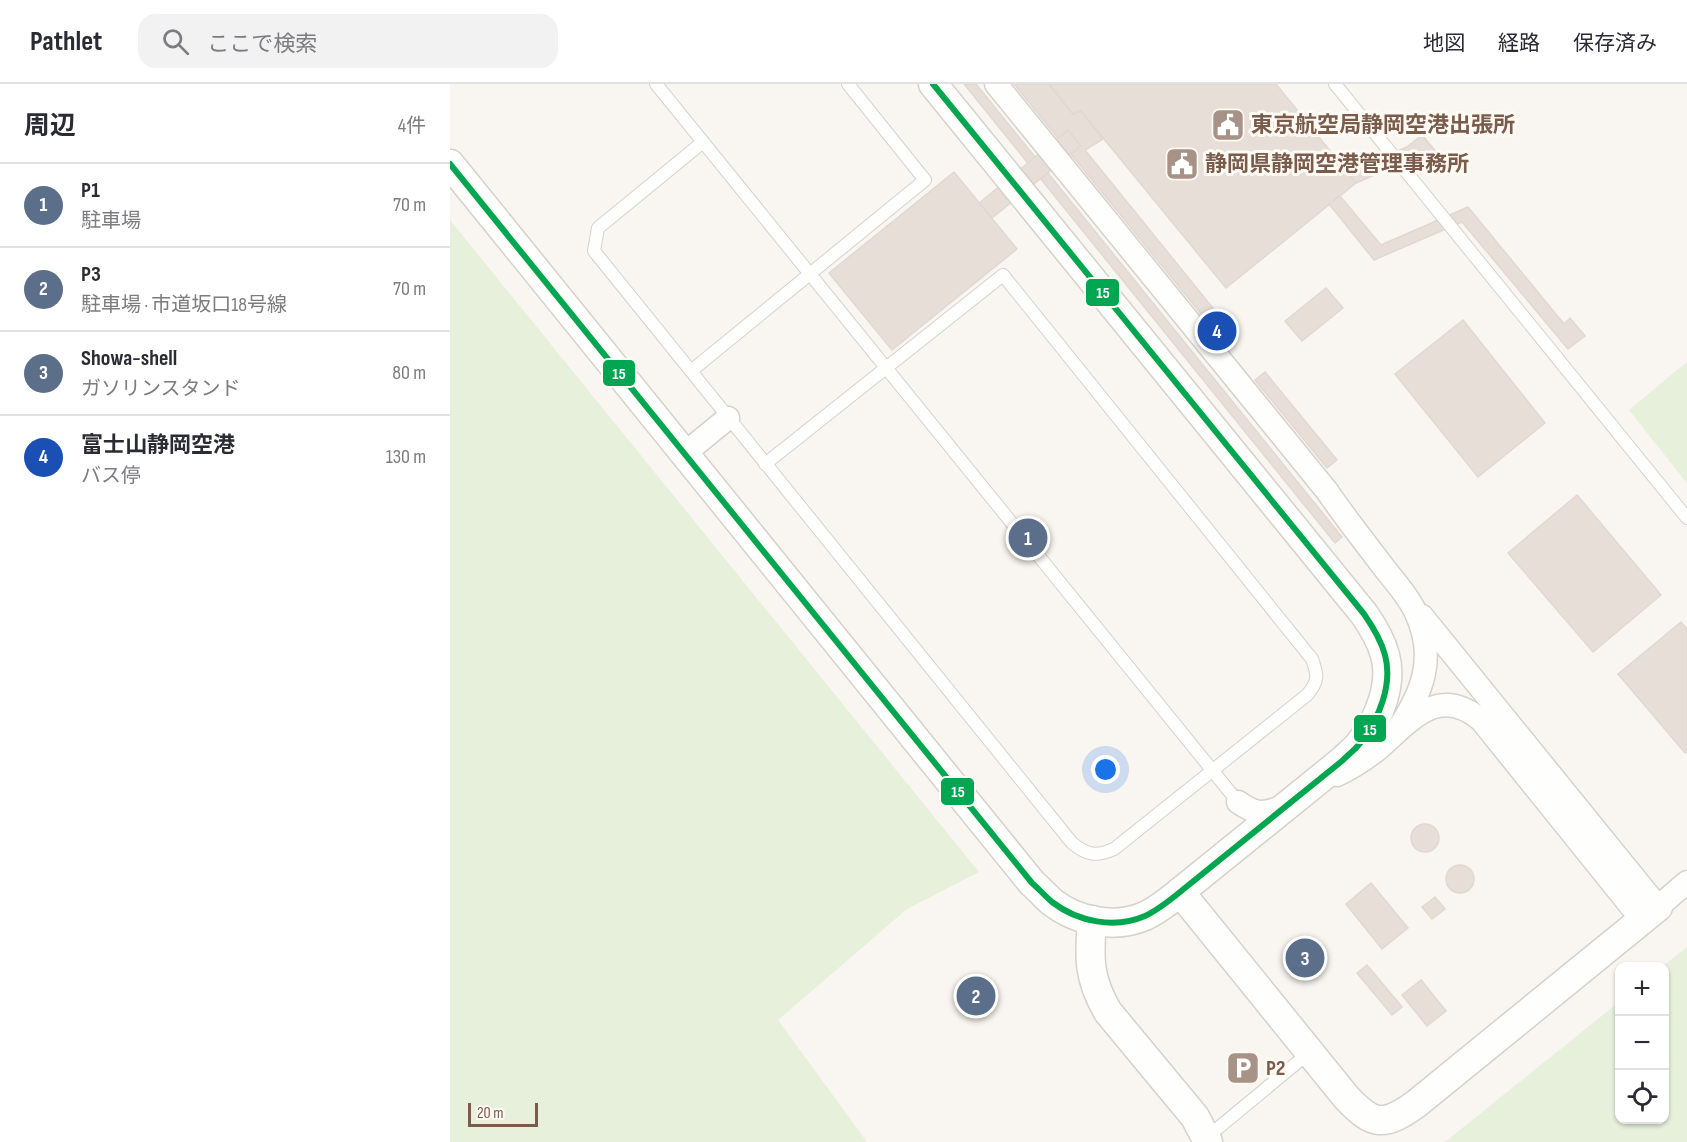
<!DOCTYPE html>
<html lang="ja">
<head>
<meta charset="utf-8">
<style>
  :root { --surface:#fff; --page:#f2f2f3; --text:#2b2b33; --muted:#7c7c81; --line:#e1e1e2; --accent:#625958 }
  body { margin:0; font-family:"Sofia Sans Condensed","Noto Sans JP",sans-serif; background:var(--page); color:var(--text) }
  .controls { position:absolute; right:18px; bottom:18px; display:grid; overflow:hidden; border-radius:12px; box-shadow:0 2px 4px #0004 }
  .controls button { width:54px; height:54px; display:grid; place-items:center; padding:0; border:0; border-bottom:2px solid var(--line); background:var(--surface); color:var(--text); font:30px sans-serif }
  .scale { position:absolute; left:18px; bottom:15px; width:70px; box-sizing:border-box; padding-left:6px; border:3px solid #7a5c4d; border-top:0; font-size:16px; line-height:21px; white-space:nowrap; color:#7a5c4d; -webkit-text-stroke:4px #fffaf3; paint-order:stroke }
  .you { position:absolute; left:656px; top:686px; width:21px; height:21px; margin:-15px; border:4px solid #fff; border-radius:50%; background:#1a73e8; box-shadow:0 0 0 9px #1a73e833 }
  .badge { display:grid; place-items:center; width:39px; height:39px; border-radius:50%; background:var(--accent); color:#fff; font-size:20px; font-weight:700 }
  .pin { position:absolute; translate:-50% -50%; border:3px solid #fff; box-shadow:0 2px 6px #0006 }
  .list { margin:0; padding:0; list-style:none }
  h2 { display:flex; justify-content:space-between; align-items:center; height:78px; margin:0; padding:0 24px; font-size:26px }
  h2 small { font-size:20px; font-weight:400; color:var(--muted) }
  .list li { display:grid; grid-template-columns:39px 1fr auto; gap:18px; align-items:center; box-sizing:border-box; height:84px; padding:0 24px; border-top:2px solid var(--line) }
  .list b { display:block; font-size:22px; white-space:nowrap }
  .list p { margin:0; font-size:20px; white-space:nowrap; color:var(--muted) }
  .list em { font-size:20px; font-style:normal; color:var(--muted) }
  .icon { flex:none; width:33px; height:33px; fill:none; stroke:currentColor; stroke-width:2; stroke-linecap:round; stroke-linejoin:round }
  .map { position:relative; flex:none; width:1237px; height:1058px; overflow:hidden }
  header { display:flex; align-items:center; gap:36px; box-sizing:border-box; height:84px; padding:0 30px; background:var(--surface); border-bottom:2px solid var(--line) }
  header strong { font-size:28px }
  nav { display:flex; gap:33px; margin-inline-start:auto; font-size:21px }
  .search { width:420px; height:54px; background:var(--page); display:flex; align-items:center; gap:15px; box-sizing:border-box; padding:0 21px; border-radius:18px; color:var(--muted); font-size:22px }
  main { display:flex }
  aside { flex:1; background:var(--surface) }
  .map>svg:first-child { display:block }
  .green { fill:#e7f0db }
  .building { fill:#e6ded7; stroke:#e2d8d2; stroke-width:1.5 }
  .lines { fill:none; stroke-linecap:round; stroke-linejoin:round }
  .service-casing { stroke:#d7d1cb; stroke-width:14 }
  .minor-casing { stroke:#d7d1cb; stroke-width:25 }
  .tertiary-casing { stroke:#d7d1cb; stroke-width:31 }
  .service { stroke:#fefefd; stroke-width:12 }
  .minor { stroke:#fefefd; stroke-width:22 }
  .tertiary { stroke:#fefefd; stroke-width:28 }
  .bus-1-casing { stroke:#fffaf3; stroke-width:10 }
  .bus-1 { stroke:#00a651; stroke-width:6 }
  .labels { text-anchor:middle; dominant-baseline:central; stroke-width:6; stroke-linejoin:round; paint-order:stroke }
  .poi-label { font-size:22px; font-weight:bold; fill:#7a5c4d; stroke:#fffaf3; text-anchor:start }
  .line-badge { stroke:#fffaf3; stroke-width:2 }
  .badge-label { font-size:16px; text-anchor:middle; font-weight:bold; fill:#fff }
</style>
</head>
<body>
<header>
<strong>Pathlet</strong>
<div class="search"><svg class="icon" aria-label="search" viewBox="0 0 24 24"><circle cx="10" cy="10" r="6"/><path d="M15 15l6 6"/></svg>ここで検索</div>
<nav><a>地図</a><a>経路</a><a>保存済み</a></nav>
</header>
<main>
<aside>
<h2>周辺<small>4件</small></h2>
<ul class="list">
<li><span class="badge" style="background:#5c6f8a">1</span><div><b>P1</b><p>駐車場</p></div><em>70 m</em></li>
<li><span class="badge" style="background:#5c6f8a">2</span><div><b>P3</b><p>駐車場 · 市道坂口18号線</p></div><em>70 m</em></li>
<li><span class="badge" style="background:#5c6f8a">3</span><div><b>Showa-shell</b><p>ガソリンスタンド</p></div><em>80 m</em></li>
<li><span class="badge" style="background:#1a4fb4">4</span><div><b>富士山静岡空港</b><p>バス停</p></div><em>130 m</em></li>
</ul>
</aside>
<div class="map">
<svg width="1237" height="1058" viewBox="0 0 1237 1058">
  <rect width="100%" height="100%" fill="#f9f5f0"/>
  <g class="green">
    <path d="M0 136 529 788 457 825 328 936 417 1058H0Z"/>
    <path d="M1237 278V399L1179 326Z"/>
    <path d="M1237 863V1058H995L1169 918 1170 1036H1214V882H1213Z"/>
  </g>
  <g class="building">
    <path d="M514 0H526L892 453 885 459Z"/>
    <path d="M564 0H599L623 30 631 27 653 55 635 66 779 244 769 252Z"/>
    <path d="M599 0H826L906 99 776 204 631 27 623 30Z"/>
    <path d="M618 46 631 62 542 134 529 119Z"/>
    <path d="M972 51 994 77 979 90 966 73 906 99 897 88 957 63Z"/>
    <path d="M504 88 567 165 442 266 379 189Z"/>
    <path d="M890 112 931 161 1018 123 1114 240 1120 234 1135 252 1118 265 1012 138 924 176 879 120Z"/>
    <path d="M876 204 893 224 852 257 835 237Z"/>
    <path d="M1013 236 1095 339 1028 393 945 290Z"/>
    <path d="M815 288 887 376 877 384 805 296Z"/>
    <path d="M1127 411 1211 511 1143 568 1058 469Z"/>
    <path d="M1231 538 1237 545V667L1235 669 1168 590Z"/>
    <circle cx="975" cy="754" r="14"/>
    <circle cx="1010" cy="795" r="14"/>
    <path d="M921 799 958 844 932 865 896 820Z"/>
    <path d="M985 813 995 825 982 835 972 823Z"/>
    <path d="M854 856 874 881 856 895 835 870Z"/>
    <path d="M917 881 952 923 942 931 907 889Z"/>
    <path d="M971 896 996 927 977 942 952 911Z"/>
  </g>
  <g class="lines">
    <defs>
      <g id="service">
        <path d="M206 0 788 718"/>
        <path d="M885 0 1237 434"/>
        <path d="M253 58 148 144 144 167 622 759C637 771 646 773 664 765L857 611C869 597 868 591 862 575L553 191 315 380"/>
        <path d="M241 287 475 96 398 0"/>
        <path d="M756 1054 860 968"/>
      </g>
      <g id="minor">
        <path d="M546 0 877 407C894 432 913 456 932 481 943 496 958 511 966 529 987 574 972 610 946 648"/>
        <path d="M234 370 278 334"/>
        <path d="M972 532 1208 823 1237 798"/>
        <path d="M887 691C902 684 914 676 927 666 959 639 987 599 1031 636L1192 836"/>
        <path d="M788 718C806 731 814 730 834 722"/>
      </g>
      <g id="tertiary">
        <path d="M0 80 582 799C589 805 595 812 602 818 628 838 665 845 695 832 708 826 719 817 730 808L892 677C898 671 906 665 911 658 929 635 943 600 935 571 931 556 923 543 914 530L483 0"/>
        <path d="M730 808 896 1013C923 1042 934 1043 966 1020L1208 823"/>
        <path d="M642 836C639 874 638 894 658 928L745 1033 758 1058"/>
      </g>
    </defs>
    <use href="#service" class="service-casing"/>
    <use href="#minor" class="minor-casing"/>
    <use href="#tertiary" class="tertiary-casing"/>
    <use href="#service" class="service"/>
    <use href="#minor" class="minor"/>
    <use href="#tertiary" class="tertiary"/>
    <defs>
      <path id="bus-1" d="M0 80 582 799C589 805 595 812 602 818 628 838 665 845 695 832 708 826 719 817 730 808L892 677C898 671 906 665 911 658 929 635 943 600 935 571 931 556 923 543 914 530L483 0"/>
    </defs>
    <use href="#bus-1" class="bus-1-casing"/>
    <use href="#bus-1" class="bus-1"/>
  </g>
  <defs>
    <symbol id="civic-square" viewBox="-11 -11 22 22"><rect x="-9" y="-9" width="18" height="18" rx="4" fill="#a69286" stroke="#fffaf3"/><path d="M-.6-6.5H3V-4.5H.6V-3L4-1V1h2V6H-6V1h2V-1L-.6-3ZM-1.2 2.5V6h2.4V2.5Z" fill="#fff"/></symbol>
    <symbol id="parking-square" viewBox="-11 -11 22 22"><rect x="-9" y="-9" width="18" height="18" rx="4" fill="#a69286" stroke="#fffaf3"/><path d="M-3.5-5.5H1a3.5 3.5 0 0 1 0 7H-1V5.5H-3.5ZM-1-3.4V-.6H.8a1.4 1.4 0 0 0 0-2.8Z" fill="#fff"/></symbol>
  </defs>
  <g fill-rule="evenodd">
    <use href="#civic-square" x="759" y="22" width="38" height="38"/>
    <use href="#civic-square" x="713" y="61" width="38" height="38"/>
    <use href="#parking-square" x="774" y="965" width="38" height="38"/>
  </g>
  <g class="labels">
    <g class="poi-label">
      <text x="801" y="41">東京航空局静岡空港出張所</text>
      <text x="755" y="80">静岡県静岡空港管理事務所</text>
      <text x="816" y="984">P2</text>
    </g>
  </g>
  <g class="line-badge">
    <rect x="635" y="194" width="35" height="29" rx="6" fill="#00a651"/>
    <rect x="152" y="275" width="34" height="28" rx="6" fill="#00a651"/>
    <rect x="903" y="630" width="34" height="29" rx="6" fill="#00a651"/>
    <rect x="490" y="693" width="35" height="29" rx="6" fill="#00a651"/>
  </g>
  <g class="badge-label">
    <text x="653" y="214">15</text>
    <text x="169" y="295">15</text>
    <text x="920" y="651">15</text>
    <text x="508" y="713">15</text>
  </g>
</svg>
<div class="controls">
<button>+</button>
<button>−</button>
<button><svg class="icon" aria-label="locate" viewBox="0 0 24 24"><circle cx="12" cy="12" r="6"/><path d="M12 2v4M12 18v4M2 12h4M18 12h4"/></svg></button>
</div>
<div class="scale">20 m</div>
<div class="you"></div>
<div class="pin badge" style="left:578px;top:454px;background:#5c6f8a">1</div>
<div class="pin badge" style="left:526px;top:912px;background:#5c6f8a">2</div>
<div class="pin badge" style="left:855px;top:874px;background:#5c6f8a">3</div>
<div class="pin badge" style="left:767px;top:247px;background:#1a4fb4">4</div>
</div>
</main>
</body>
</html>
